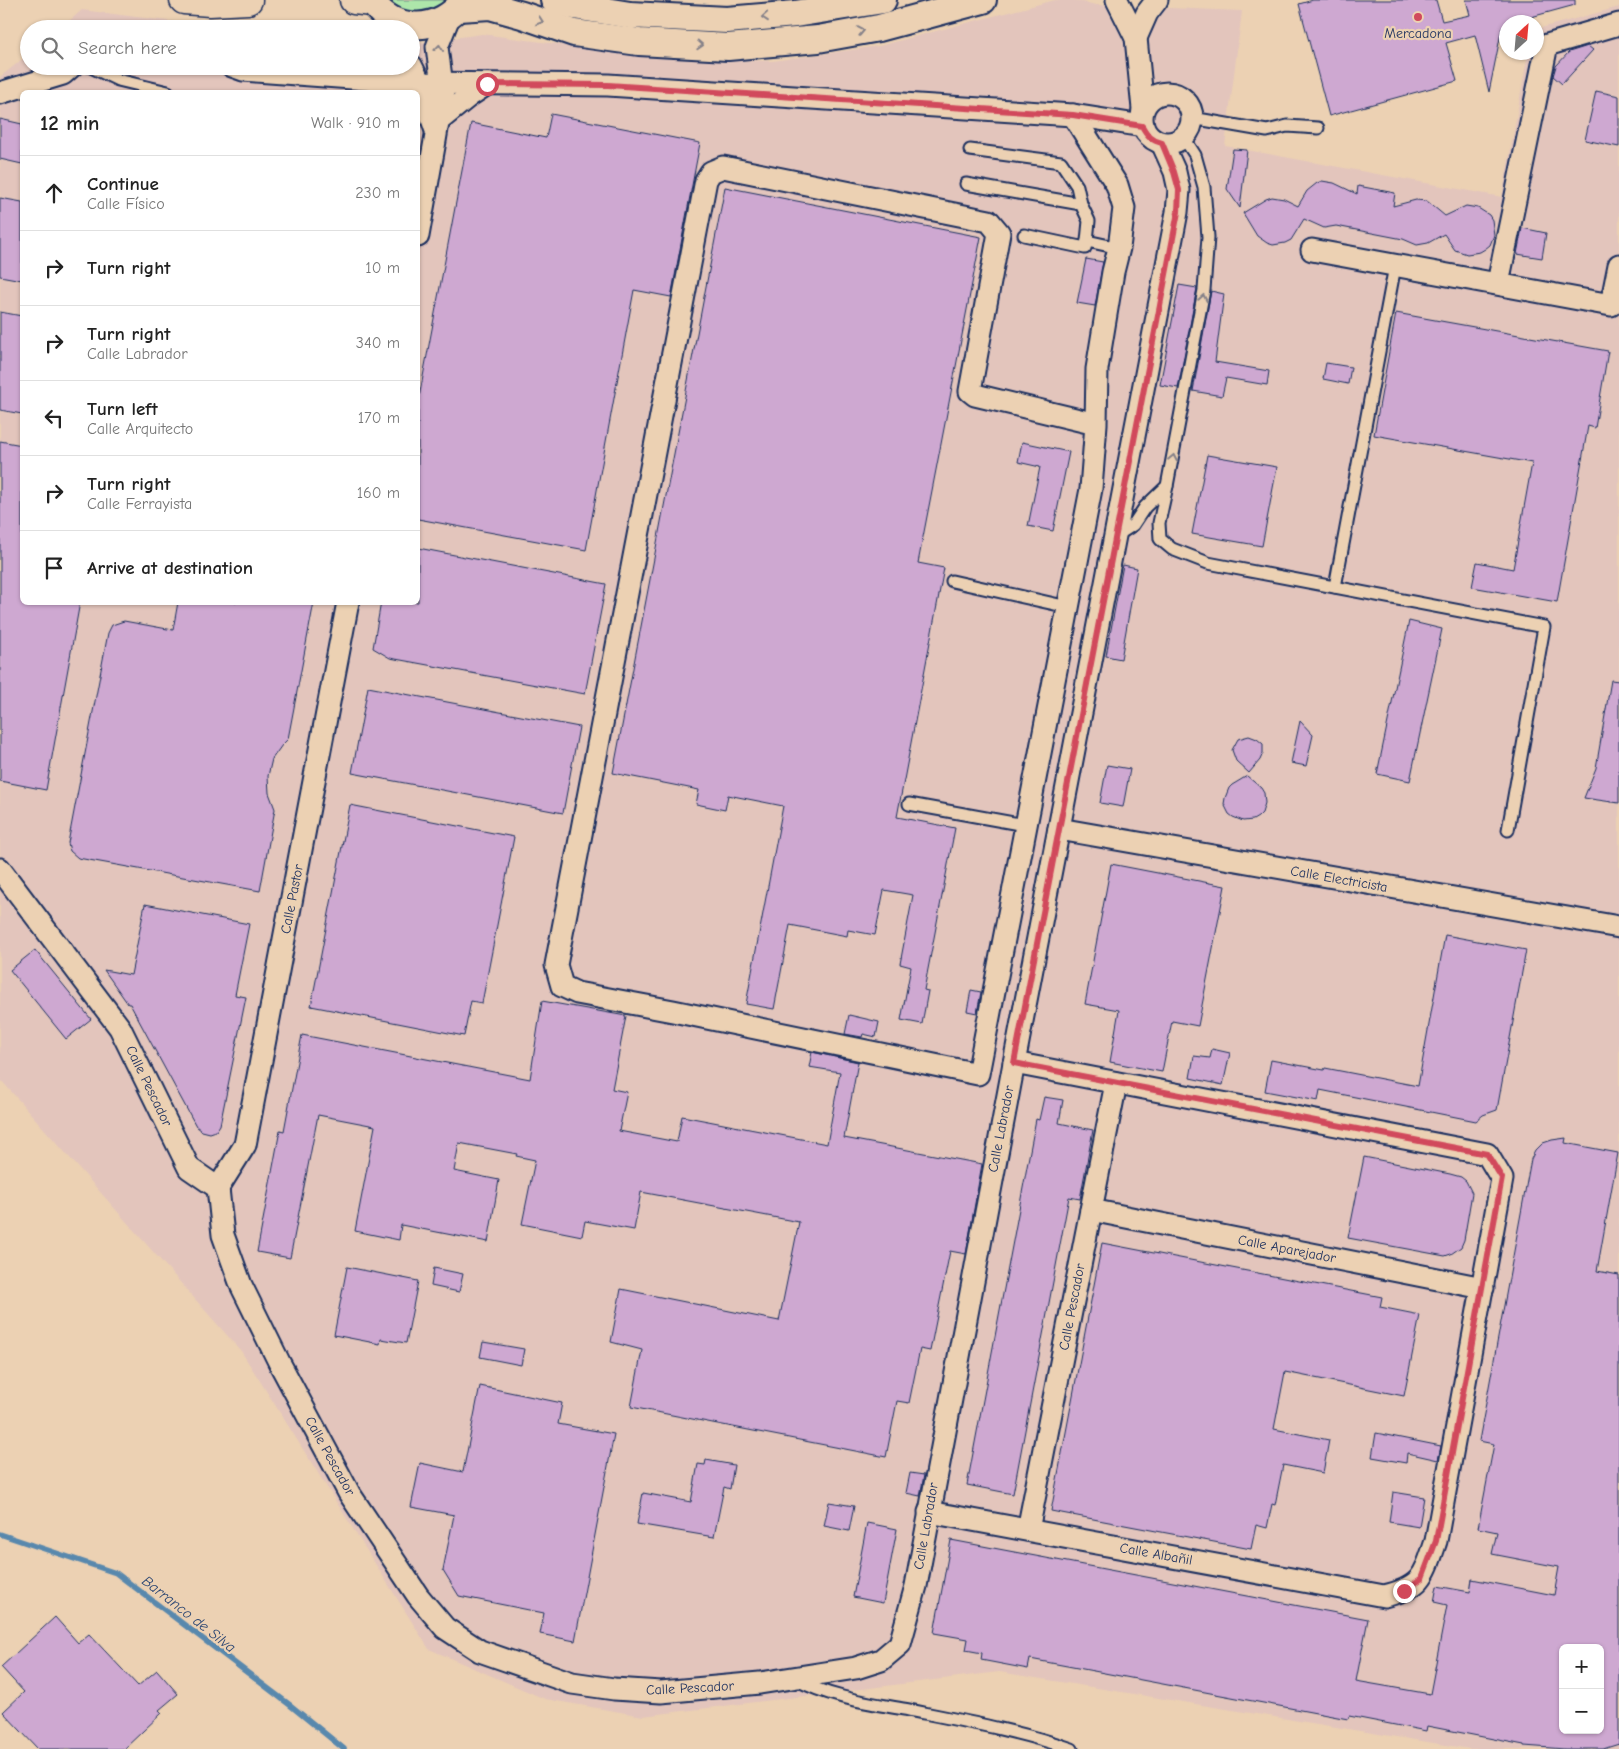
<!DOCTYPE html>
<html lang="en">
<head>
<meta charset="utf-8">
<style>
  :root { --surface:#fff; --page:#f2f2f2; --text:#222; --muted:#767676; --line:#e0e0e0 }
  body { margin:0; font-family:"Comic Neue",sans-serif; background:var(--page); color:var(--text) }
  .controls { position:absolute; right:15px; bottom:15px; display:grid; overflow:hidden; border-radius:8px; box-shadow:0 1px 4px #0004 }
  .controls button { width:45px; height:45px; display:grid; place-items:center; padding:0; border:0; border-bottom:1px solid var(--line); background:var(--surface); color:var(--text); font:25px sans-serif }
  .compass { position:absolute; left:1499px; top:15px; width:45px; height:45px; border-radius:50%; background:var(--surface); box-shadow:0 1px 4px #0004; rotate:26deg }
  .stop { position:absolute; width:15px; height:15px; margin:-11px; border:4px solid #d1495b; border-radius:50%; background:#fff }
  .stop.end { background:#d1495b; border-color:#fff; box-shadow:0 1px 5px #0008 }
  .list { margin:0; padding:0; list-style:none }
  h2 { display:flex; justify-content:space-between; align-items:center; height:65px; margin:0; padding:0 20px; font-size:21px }
  h2 small { font-size:16px; font-weight:400; color:var(--muted) }
  .list li { display:grid; grid-template-columns:32px 1fr auto; gap:15px; align-items:center; box-sizing:border-box; height:75px; padding:0 20px; border-top:1px solid var(--line) }
  .list b { display:block; font-size:19px; white-space:nowrap }
  .list p { margin:0; font-size:16px; white-space:nowrap; color:var(--muted) }
  .list em { font-size:16px; font-style:normal; color:var(--muted) }
  .icon { flex:none; width:28px; height:28px; fill:none; stroke:currentColor; stroke-width:2; stroke-linecap:round; stroke-linejoin:round }
  .map { position:relative; flex:none; width:1619px; height:1749px; overflow:hidden }
  .search { position:absolute; background:var(--surface); box-shadow:0 1px 4px #0004; left:20px; top:20px; width:400px; height:55px; display:flex; align-items:center; gap:12px; box-sizing:border-box; padding:0 18px; border-radius:28px; color:var(--muted); font-size:19px }
  .panel { position:absolute; background:var(--surface); box-shadow:0 1px 4px #0004; left:20px; top:90px; width:400px; height:515px; border-radius:8px }
  .map>svg:first-child { display:block }
  .built { fill:#e3c5bc; fill-rule:evenodd }
  .green { fill:#ade6aa; stroke:#648a84 }
  .lines { fill:none; stroke-linecap:round; stroke-linejoin:round }
  .stream { stroke:#5988ad; stroke-width:5.5 }
  .building { fill:#cea8d1; stroke:#1b2f5e; fill-rule:evenodd }
  .service-casing { stroke:#1b2f5e; stroke-width:15 }
  .minor-casing { stroke:#1b2f5e; stroke-width:25 }
  .tertiary-casing { stroke:#1b2f5e; stroke-width:30 }
  .motorway-casing { stroke:#1b2f5e; stroke-width:31 }
  .service { stroke:#ecd1b3; stroke-width:11 }
  .minor { stroke:#ecd1b3; stroke-width:21 }
  .tertiary { stroke:#ecd1b3; stroke-width:26 }
  .motorway { stroke:#ecd1b3; stroke-width:28 }
  .oneway { stroke:#848088 }
  .route { stroke:#d1495b; stroke-width:6 }
  .poi-dot { fill:#d1495b; stroke:#ecd1b3; stroke-width:2 }
  .labels { text-anchor:middle; dominant-baseline:central; stroke-width:4.5; stroke-linejoin:round; paint-order:stroke }
  .poi-label { font-size:14px; fill:#1b2f5e; stroke:#ecd1b3 }
  .street-label { font-size:14px; fill:#1b2f5e; stroke:#ecd1b3 }
  .water-label { font-size:15px; font-style:italic; fill:#2a4572; stroke:#ecd1b3 }
</style>
</head>
<body>
<div class="map">
<svg width="1619" height="1749" viewBox="0 0 1619 1749">
  <rect width="100%" height="100%" fill="#ecd1b3"/>
  <filter id="ink" filterUnits="userSpaceOnUse"><feTurbulence type="fractalNoise" baseFrequency=".02" numOctaves="2"/><feDisplacementMap in="SourceGraphic" scale="10" xChannelSelector="R" yChannelSelector="G"/><feConvolveMatrix kernelMatrix="1 2 1 2 8 2 1 2 1" color-interpolation-filters="sRGB"/></filter>
  <g filter="url(#ink)">
    <g class="built">
      <path d="M1055 0H1074L1096 5 1242 11 1225 146 1502 197 1528 53 1536 52 1537 29 1619 7V1749H1470L999 1672 643 1716 545 1699 429 1649 241 1351 0 1079V77L29 54V66H411V44L482 34 656 57 773 61 879 46ZM22 92H418V602H22ZM1563 1648H1600V1730H1563Z"/>
      <path d="M82 10 231 29H60Z"/>
    </g>
    <path class="green" d="M386 0H448C436 12 419 15 403 11 397 9 391 4 386 0Z"/>
    <g class="lines">
      <path class="stream" d="M0 1534 116 1573 290 1705 344 1749"/>
    </g>
    <g class="building">
      <path d="M1313 0H1436L1442 21 1470 15 1466 0H1575V5L1520 20 1519 22H1506V29L1502 28 1489 92 1475 35 1446 43 1457 81 1329 116 1299 4Z"/>
      <path d="M1588 46 1593 50 1562 84 1553 76 1556 66 1569 52Z"/>
      <path d="M1596 91 1619 96V147L1585 140Z"/>
      <path d="M551 114 700 143 671 297 634 290 586 550 418 519V403L471 123 546 138Z"/>
      <path d="M0 119 22 124V164L0 159Z"/>
      <path d="M1233 149 1247 150 1240 208 1227 189Z"/>
      <path d="M1322 181 1334 183 1357 194 1358 186 1395 193 1393 206 1416 200 1427 201 1445 216 1466 206 1478 208 1489 215 1492 220 1494 235 1490 245 1485 249 1480 252 1467 254 1455 250 1444 234 1428 243 1417 245 1403 239 1336 226 1324 228 1304 219 1291 240 1285 243 1273 245 1267 243 1257 236 1243 213 1266 199 1272 197 1284 199 1298 206 1307 191 1317 183Z"/>
      <path d="M725 187 981 237 918 563 944 568 897 817 955 828 924 990 928 991 922 1024 901 1020 911 967 900 964 913 895 884 890 875 935 848 930 847 936 790 925 774 1009 746 1004 783 806 728 795 725 810 696 804 699 790 613 773Z"/>
      <path d="M0 198 22 202V280L0 276Z"/>
      <path d="M1522 228 1546 233 1542 258 1517 254Z"/>
      <path d="M1086 259 1103 262 1095 306 1077 303Z"/>
      <path d="M1179 285 1197 288 1178 388 1160 385Z"/>
      <path d="M1211 291 1224 294 1215 362 1269 371 1267 385 1226 378 1222 396 1193 391Z"/>
      <path d="M0 312 22 316V414L0 410Z"/>
      <path d="M1396 313 1608 351 1595 428 1588 426 1557 602 1472 587 1477 562 1513 569 1532 463 1374 435Z"/>
      <path d="M1326 363 1351 367 1348 384 1323 379Z"/>
      <path d="M0 441 22 445V602H80L46 790 0 781Z"/>
      <path d="M1022 442 1069 452 1053 531 1028 526 1040 467 1018 462Z"/>
      <path d="M1207 455 1277 467 1262 546 1192 534Z"/>
      <path d="M418 548 606 584 585 694 390 658 373 648 381 602H418Z"/>
      <path d="M1123 565 1137 568 1121 659 1106 656Z"/>
      <path d="M178 602H314L288 739 282 745 272 759 268 776 269 793 275 809 260 891 78 858 70 851 68 843 108 633 112 625 124 621 173 630Z"/>
      <path d="M1409 621 1442 629 1410 781 1377 774Z"/>
      <path d="M1611 680 1619 681V803L1584 798 1596 768Z"/>
      <path d="M368 687 579 727 563 813 352 773Z"/>
      <path d="M1300 721 1313 735 1306 766 1291 763Z"/>
      <path d="M1249 736 1257 739 1263 744V753L1260 760 1249 773 1236 761 1232 750 1238 739Z"/>
      <path d="M1107 765 1130 769 1123 807 1100 803Z"/>
      <path d="M1247 776 1261 788 1264 793 1265 803 1262 813 1258 817 1253 820 1243 821 1233 817 1229 814 1224 804 1225 798 1229 788 1232 785Z"/>
      <path d="M350 805 514 837 482 1003 471 1001 464 1036 311 1006Z"/>
      <path d="M1111 864 1225 886 1198 1026 1172 1021 1162 1072 1110 1062 1119 1010 1085 1004Z"/>
      <path d="M145 904 249 924 235 995 246 997 220 1125 216 1131 210 1133 202 1131 196 1126 130 1004H128L104 970 131 975Z"/>
      <path d="M1445 935 1526 950 1497 1110 1483 1115 1476 1121 1320 1090 1318 1101 1265 1091 1271 1060 1324 1070 1325 1068 1418 1086Z"/>
      <path d="M35 950 91 1019 66 1039 10 970Z"/>
      <path d="M971 990 981 992 977 1013 967 1011Z"/>
      <path d="M542 1001 626 1016 612 1089 627 1092 619 1131 677 1142 682 1116 827 1144 840 1072 809 1067 812 1052 858 1062 844 1138 982 1164 966 1254 950 1251 930 1351 920 1349 909 1403 897 1401 886 1457 631 1407 642 1350 611 1342 621 1289 779 1321 799 1222 641 1192 634 1230 585 1221 582 1236 522 1224 535 1160 516 1156 517 1154 459 1143 454 1171 499 1180 488 1242 401 1225 399 1240 355 1231 375 1126 318 1115 290 1258 257 1252 280 1130 284 1131 302 1035 530 1079Z"/>
      <path d="M849 1015 879 1022 876 1037 863 1034 862 1037 845 1034Z"/>
      <path d="M1212 1049 1230 1053 1223 1085 1190 1078 1194 1056 1210 1058Z"/>
      <path d="M1044 1097 1063 1100 1059 1123 1093 1130 1080 1199 1069 1197 1013 1494 967 1485 1036 1119 1039 1120Z"/>
      <path d="M1566 1138 1565 1143 1618 1153 1597 1271 1619 1275V1744L1603 1749H1565L1524 1746V1745L1427 1726 1426 1731 1349 1716 1348 1719 1030 1659 1028 1669 981 1660 982 1653 966 1650 968 1639 934 1633 951 1540 1368 1619 1356 1681 1430 1694 1447 1605 1434 1602 1437 1586 1470 1592 1472 1579 1554 1595 1559 1567 1492 1554 1497 1532 1478 1528 1494 1444 1479 1441 1531 1159 1535 1151 1543 1143 1552 1140ZM1563 1648H1600V1730H1563Z"/>
      <path d="M1364 1157 1450 1174 1461 1177 1466 1181 1472 1193 1464 1240 1461 1247 1451 1254 1445 1256 1348 1238Z"/>
      <path d="M1102 1243 1382 1297 1380 1307 1420 1315 1404 1396 1285 1372 1274 1429 1329 1440 1323 1473 1283 1465 1275 1505 1272 1504 1267 1528 1256 1525 1251 1549 1051 1511Z"/>
      <path d="M347 1267 418 1281 406 1343 381 1339 380 1344 334 1335Z"/>
      <path d="M434 1268 463 1274 459 1292 431 1286Z"/>
      <path d="M483 1342 524 1349 521 1365 480 1357Z"/>
      <path d="M480 1386 562 1403 558 1424 614 1434 575 1641 540 1634 544 1613 459 1596 443 1570 454 1515 411 1507 420 1463 463 1472Z"/>
      <path d="M1376 1433 1441 1446 1438 1460 1407 1453 1406 1463 1372 1457Z"/>
      <path d="M706 1460 734 1465 730 1489 724 1487 714 1537 637 1524 643 1493 691 1502 698 1464 705 1465Z"/>
      <path d="M910 1473 924 1475 920 1496 906 1493Z"/>
      <path d="M1393 1492 1424 1497 1419 1527 1389 1522Z"/>
      <path d="M829 1502 854 1506 849 1531 824 1526Z"/>
      <path d="M867 1523 897 1529 883 1603 853 1597Z"/>
      <path d="M55 1617 78 1643 89 1634 138 1686 157 1670 178 1694 159 1710 162 1713 124 1749H38L3 1712 24 1692 1 1667Z"/>
    </g>
    <g class="lines">
      <defs>
        <g id="service">
          <path d="M89 66 118 80 168 92"/>
          <path d="M1192 118 1267 131 1287 126 1318 128"/>
          <path d="M970 150 1061 162 1077 186 1081 204 1089 221 1087 241"/>
          <path d="M966 184 1081 204"/>
          <path d="M1024 235 1085 248 1087 241 1119 248"/>
          <path d="M1167 486 1159 523 1160 539 1172 549 1208 563 1544 627 1508 830"/>
          <path d="M1116 536 1133 525 1145 507 1167 486 1204 290 1208 237 1204 187 1195 155 1184 138"/>
          <path d="M952 581 1068 607"/>
          <path d="M1335 587 1395 266"/>
          <path d="M909 804 1025 825"/>
          <path d="M795 1679C830 1698 870 1703 909 1710 964 1721 1019 1731 1072 1749"/>
        </g>
        <g id="minor">
          <path d="M1117 0 1136 38 1143 109"/>
          <path d="M1136 38 1147 13 1157 0"/>
          <path d="M411 65 420 83 435 128"/>
          <path d="M232 66 243 70 420 83 608 85 1073 115 1143 126"/>
          <circle cx="1167" cy="118" r="25"/>
          <path d="M0 93 63 74 72 66"/>
          <path d="M1073 115 1117 185 1124 208 1119 248 1113 272 1097 369 1096 424 1091 489 978 1074 673 1011 577 993 562 986 556 965 706 180 711 172 723 167 989 221 999 233 970 391 975 395 1096 424"/>
          <path d="M437 122 469 96 487 84"/>
          <path d="M418 236 435 141 443 93 437 47 449 17"/>
          <path d="M1312 250 1611 305 1619 265"/>
          <path d="M1498 283 1547 45 1619 24"/>
          <path d="M1059 829 1619 927"/>
          <path d="M0 869 120 1028 189 1168 218 1188 223 1235 241 1285 280 1364 349 1493 418 1596 445 1628 480 1651 572 1683 614 1689 661 1692 760 1683 856 1668 881 1660 900 1644 916 1586 1014 1063 1177 212 1179 190 1175 172 1162 143"/>
          <path d="M218 1188 245 1145 348 602"/>
          <path d="M1091 1210 1483 1288"/>
          <path d="M929 1512 1384 1596C1422 1587 1424 1577 1436 1541L1502 1179 1487 1154 1014 1063"/>
          <path d="M1028 1530 1116 1083"/>
        </g>
        <g id="tertiary">
          <path d="M371 0C394 35 441 33 464 0"/>
          <path d="M554 0 574 6 630 15 727 20 795 14 883 0"/>
          <path d="M459 8 490 6 522 15 574 33 639 42 728 47 818 39 879 28 983 0"/>
        </g>
        <g id="motorway">
          <path d="M184 0 210 2 248 0"/>
          <path d="M354 0 372 2"/>
        </g>
      </defs>
      <use href="#service" class="service-casing"/>
      <use href="#minor" class="minor-casing"/>
      <use href="#tertiary" class="tertiary-casing"/>
      <use href="#motorway" class="motorway-casing"/>
      <use href="#service" class="service"/>
      <use href="#minor" class="minor"/>
      <use href="#tertiary" class="tertiary"/>
      <use href="#motorway" class="motorway"/>
    </g>
    <defs><path id="oneway-chevron" d="M-2-3.5L2.5 0L-2 3.5" fill="none" stroke-width="1.6" stroke-linecap="round" stroke-linejoin="round" transform="scale(1.25)"/></defs>
    <g class="oneway">
      <use href="#oneway-chevron" transform="translate(765 17) rotate(175)"/>
      <use href="#oneway-chevron" transform="translate(540 21) rotate(19)"/>
      <use href="#oneway-chevron" transform="translate(861 31) rotate(-11)"/>
      <use href="#oneway-chevron" transform="translate(700 45) rotate(3)"/>
      <use href="#oneway-chevron" transform="translate(439 48) rotate(-84)"/>
      <use href="#oneway-chevron" transform="translate(1203 298) rotate(-80)"/>
      <use href="#oneway-chevron" transform="translate(1173 458) rotate(-79)"/>
    </g>
  </g>
  <g class="lines" filter="url(#ink)">
    <path class="route" d="M487 84 608 85 1073 115 1142 126C1147 135 1152 141 1162 143L1174 172 1179 190 1178 212 1014 1063 1487 1154 1502 1178 1436 1541 1422 1578 1404 1591"/>
  </g>
  <circle class="poi-dot" cx="1418" cy="17" r="5"/>
  <g class="labels">
    <g class="poi-label">
      <text x="1418" y="33">Mercadona</text>
    </g>
    <g class="street-label">
      <text transform="translate(1339 879) rotate(10)">Calle Electricista</text>
      <text transform="translate(292 899) rotate(-79)">Calle Pastor</text>
      <text transform="translate(149 1086) rotate(64)">Calle Pescador</text>
      <text transform="translate(1001 1129) rotate(-79)">Calle Labrador</text>
      <text transform="translate(1287 1249) rotate(11)">Calle Aparejador</text>
      <text transform="translate(1072 1307) rotate(-79)">Calle Pescador</text>
      <text transform="translate(330 1456) rotate(61)">Calle Pescador</text>
      <text transform="translate(926 1526) rotate(-80)">Calle Labrador</text>
      <text transform="translate(1156 1554) rotate(10)">Calle Albañil</text>
      <text transform="translate(690 1688) rotate(-3)">Calle Pescador</text>
    </g>
    <g class="water-label">
      <text transform="translate(189 1614) rotate(38)">Barranco de Silva</text>
    </g>
  </g>
</svg>
<div class="controls">
<button>+</button>
<button>−</button>
</div>
<svg class="compass" viewBox="-18 -18 36 36"><path d="M0-13l5 13h-10z" fill="#e53935"/><path d="M0 13l5-13h-10z" fill="#767676"/></svg>
<div class="stop" style="left:487px;top:84px"></div>
<div class="stop end" style="left:1404px;top:1591px"></div>
<div class="search"><svg class="icon" aria-label="search" viewBox="0 0 24 24"><circle cx="10" cy="10" r="6"/><path d="M15 15l6 6"/></svg>Search here</div>
<section class="panel">
<h2>12 min<small>Walk · 910 m</small></h2>
<ul class="list">
<li><svg class="icon" aria-label="ahead" viewBox="0 0 24 24"><path d="M12 20V5M6 11l6-6 6 6"/></svg><div><b>Continue</b><p>Calle Físico</p></div><em>230 m</em></li>
<li><svg class="icon" aria-label="right" viewBox="0 0 24 24"><path d="M7 20v-9h11M14 6l5 5-5 5"/></svg><div><b>Turn right</b></div><em>10 m</em></li>
<li><svg class="icon" aria-label="right" viewBox="0 0 24 24"><path d="M7 20v-9h11M14 6l5 5-5 5"/></svg><div><b>Turn right</b><p>Calle Labrador</p></div><em>340 m</em></li>
<li><svg class="icon" aria-label="left" viewBox="0 0 24 24"><path d="M17 20v-9H6M10 6l-5 5 5 5"/></svg><div><b>Turn left</b><p>Calle Arquitecto</p></div><em>170 m</em></li>
<li><svg class="icon" aria-label="right" viewBox="0 0 24 24"><path d="M7 20v-9h11M14 6l5 5-5 5"/></svg><div><b>Turn right</b><p>Calle Ferrayista</p></div><em>160 m</em></li>
<li><svg class="icon" aria-label="arrive" viewBox="0 0 24 24"><path d="M6 21V4h12l-3 4 3 4H6"/></svg><div><b>Arrive at destination</b></div></li>
</ul>
</section>
</div>
</body>
</html>
